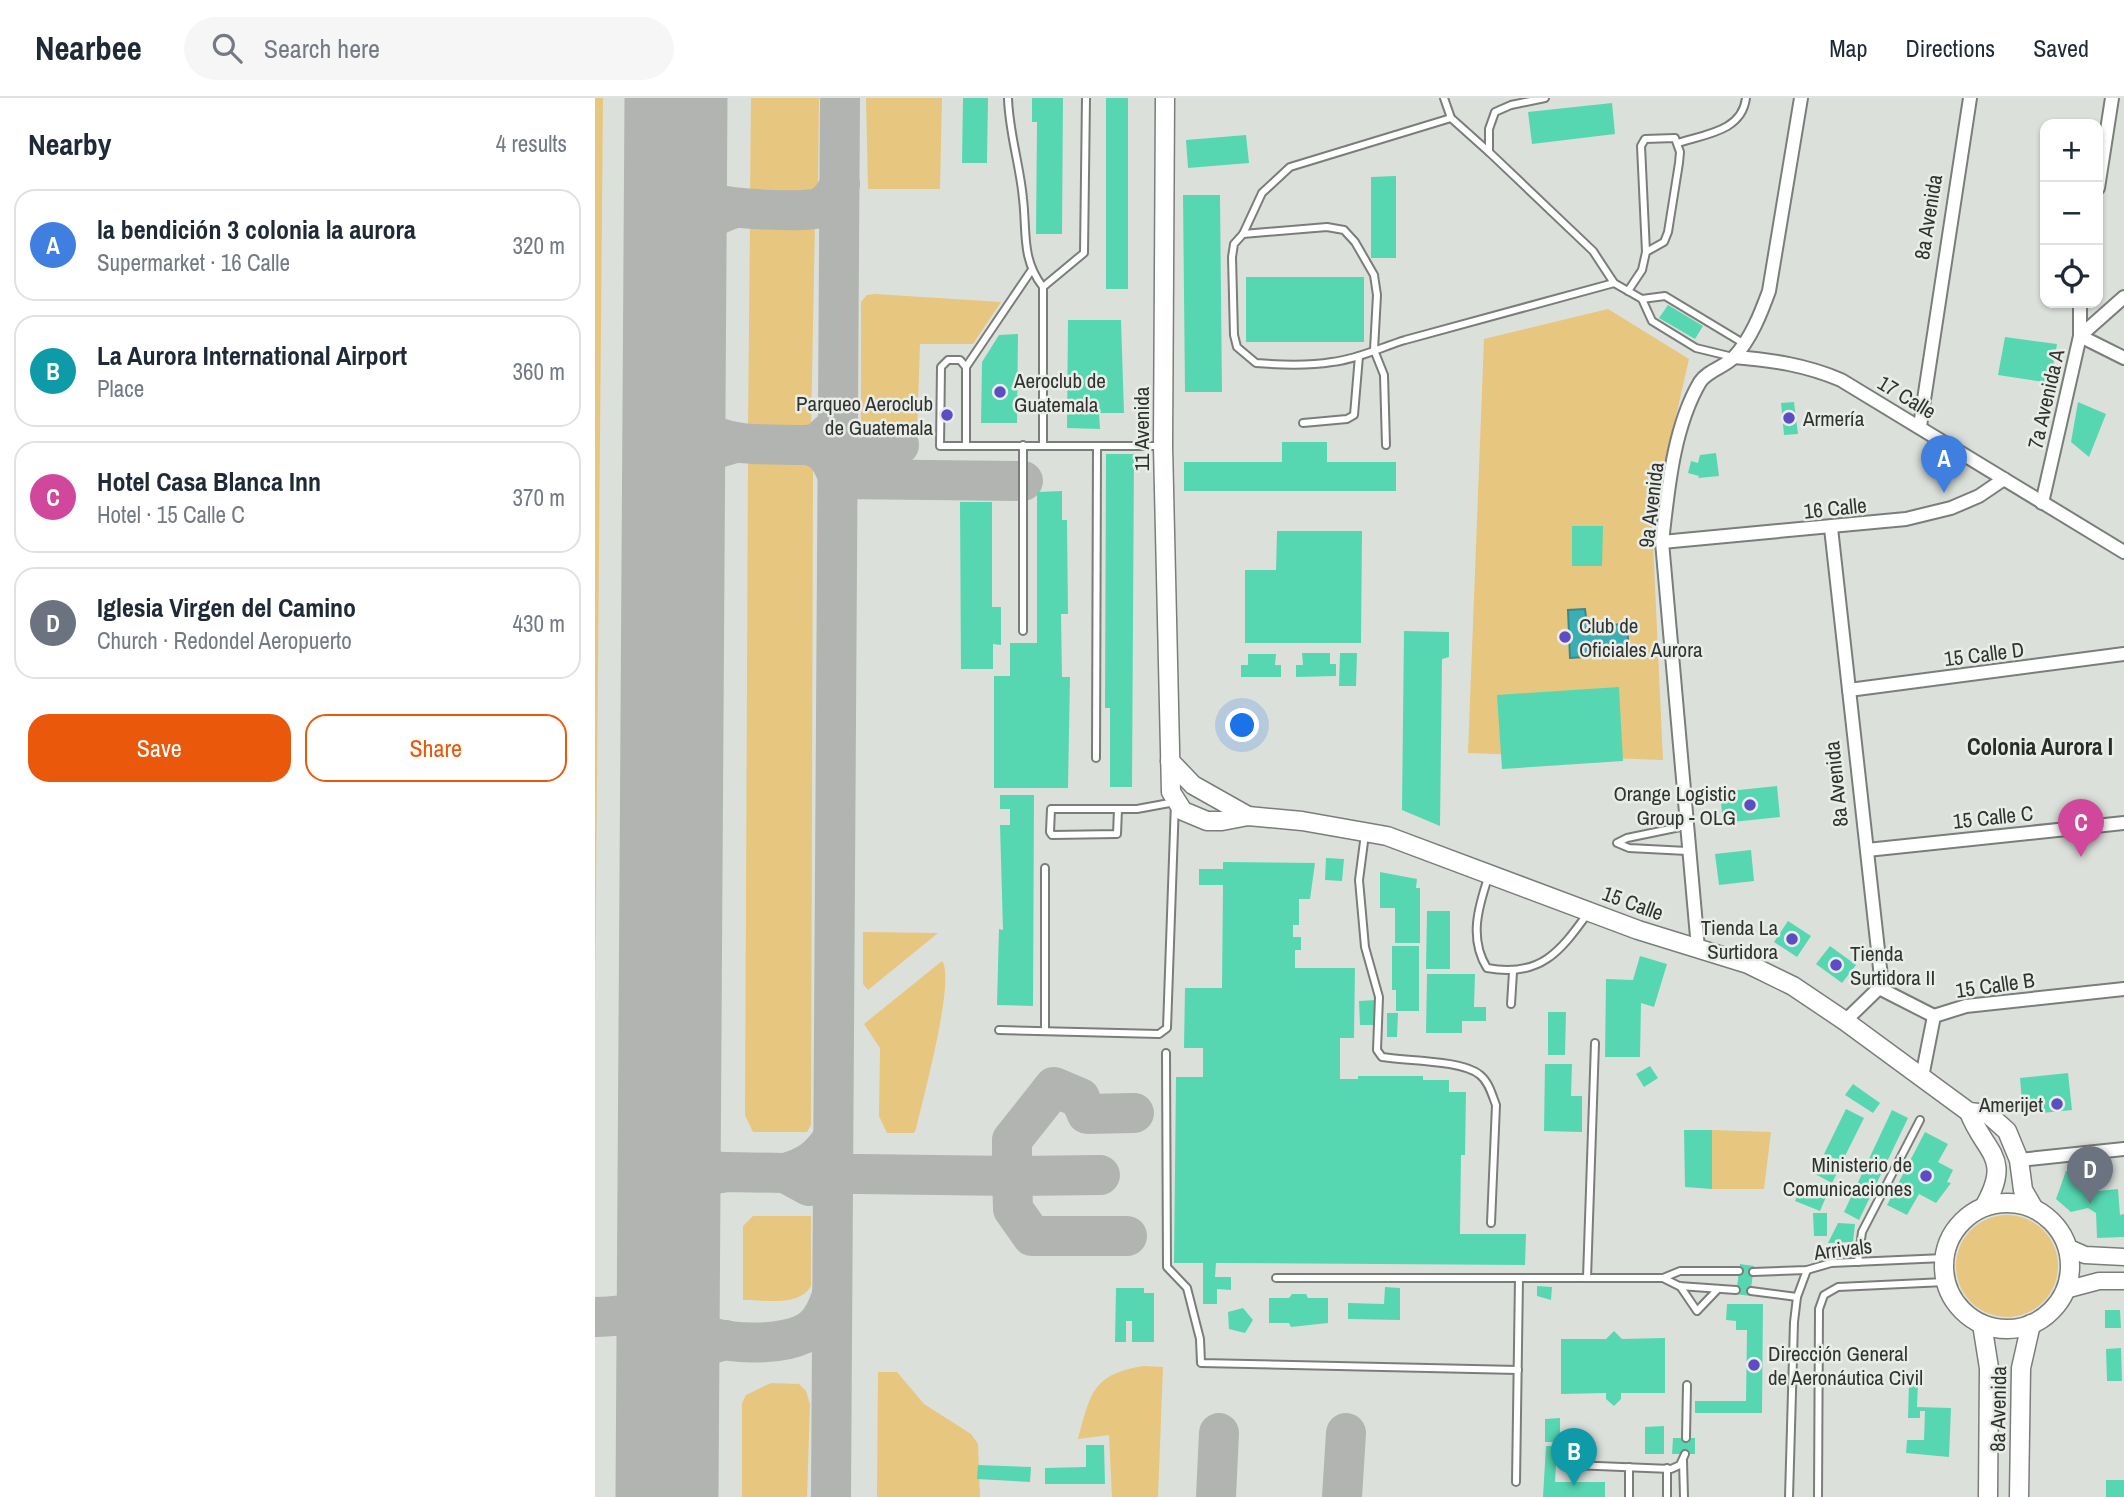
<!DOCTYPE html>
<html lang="en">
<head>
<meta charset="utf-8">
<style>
  :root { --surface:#fff; --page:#f6f6f7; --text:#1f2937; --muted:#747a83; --line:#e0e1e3; --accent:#ea580c }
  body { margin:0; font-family:"Archivo Narrow",sans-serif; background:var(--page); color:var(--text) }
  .controls { position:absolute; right:21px; top:21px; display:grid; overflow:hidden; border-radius:14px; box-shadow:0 2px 5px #0004 }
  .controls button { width:63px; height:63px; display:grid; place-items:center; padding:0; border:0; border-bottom:2px solid var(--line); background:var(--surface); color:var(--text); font:35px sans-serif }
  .you { position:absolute; left:648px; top:628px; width:24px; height:24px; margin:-18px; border:5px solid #fff; border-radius:50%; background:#1a73e8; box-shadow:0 0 0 10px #1a73e833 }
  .badge { display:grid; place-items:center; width:46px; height:46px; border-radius:50%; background:var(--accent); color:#fff; font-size:23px; font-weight:700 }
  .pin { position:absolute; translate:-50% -58px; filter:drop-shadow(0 2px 4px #0008) }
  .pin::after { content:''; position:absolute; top:37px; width:24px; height:21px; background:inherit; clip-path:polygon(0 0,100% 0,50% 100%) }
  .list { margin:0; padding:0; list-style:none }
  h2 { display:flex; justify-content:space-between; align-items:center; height:91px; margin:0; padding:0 28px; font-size:30px }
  h2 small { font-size:23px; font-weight:400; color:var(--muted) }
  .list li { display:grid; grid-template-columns:46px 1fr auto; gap:21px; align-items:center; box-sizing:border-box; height:112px; margin:0 14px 14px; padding:0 14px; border:2px solid var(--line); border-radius:21px }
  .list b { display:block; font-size:26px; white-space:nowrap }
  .list p { margin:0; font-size:23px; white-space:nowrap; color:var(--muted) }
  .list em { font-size:23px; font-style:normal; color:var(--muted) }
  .actions { display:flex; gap:14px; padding:21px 28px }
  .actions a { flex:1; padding:16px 0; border:2px solid var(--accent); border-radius:21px; text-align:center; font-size:24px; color:var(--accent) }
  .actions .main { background:var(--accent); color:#fff }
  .icon { flex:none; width:38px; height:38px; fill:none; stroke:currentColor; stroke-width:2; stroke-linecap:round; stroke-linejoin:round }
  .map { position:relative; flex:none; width:1529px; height:1399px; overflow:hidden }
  header { display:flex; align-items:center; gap:42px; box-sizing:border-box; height:98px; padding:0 35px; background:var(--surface); border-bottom:2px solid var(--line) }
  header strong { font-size:33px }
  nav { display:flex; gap:38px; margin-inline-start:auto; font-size:24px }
  .search { width:490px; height:63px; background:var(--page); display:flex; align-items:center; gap:18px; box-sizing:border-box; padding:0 24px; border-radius:38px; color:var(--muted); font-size:26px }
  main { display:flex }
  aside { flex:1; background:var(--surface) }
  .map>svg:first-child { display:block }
  .green { fill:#e7c67f }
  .water { fill:#3aaeb3; stroke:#37898c; stroke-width:2 }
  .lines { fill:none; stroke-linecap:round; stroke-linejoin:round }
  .taxiway { stroke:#b1b4b0; stroke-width:40 }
  .runway { stroke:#b1b4b0; stroke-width:103 }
  .building { fill:#56d7b1 }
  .service-casing { stroke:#7a7e7a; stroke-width:10 }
  .minor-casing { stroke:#7a7e7a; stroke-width:16 }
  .tertiary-casing { stroke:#7a7e7a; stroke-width:19 }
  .secondary-casing { stroke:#7a7e7a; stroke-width:21 }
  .service { stroke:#fff; stroke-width:6 }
  .minor { stroke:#fff; stroke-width:12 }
  .tertiary { stroke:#fff; stroke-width:16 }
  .secondary { stroke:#fff; stroke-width:18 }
  .poi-dot { fill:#5d4cc4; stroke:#e9ede8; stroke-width:2.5 }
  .labels { text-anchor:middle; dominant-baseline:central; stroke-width:5; stroke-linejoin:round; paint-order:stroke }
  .street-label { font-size:21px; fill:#313331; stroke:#e9ede8 }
  .poi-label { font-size:21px; fill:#313331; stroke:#e9ede8; text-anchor:start }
  .neighbourhood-label { font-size:23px; font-weight:bold; fill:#282b28; stroke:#e9ede8 }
</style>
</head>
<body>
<header>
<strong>Nearbee</strong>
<div class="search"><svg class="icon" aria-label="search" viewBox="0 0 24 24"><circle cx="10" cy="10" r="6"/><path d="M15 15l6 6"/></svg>Search here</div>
<nav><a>Map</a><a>Directions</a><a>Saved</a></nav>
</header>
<main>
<aside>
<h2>Nearby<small>4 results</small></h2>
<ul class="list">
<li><span class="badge" style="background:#3f7fe0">A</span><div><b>la bendición 3 colonia la aurora</b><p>Supermarket · 16 Calle</p></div><em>320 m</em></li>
<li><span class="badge" style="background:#0f9aa8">B</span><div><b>La Aurora International Airport</b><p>Place</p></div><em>360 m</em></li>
<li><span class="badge" style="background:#d1479c">C</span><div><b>Hotel Casa Blanca Inn</b><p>Hotel · 15 Calle C</p></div><em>370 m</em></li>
<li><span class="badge" style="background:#6b7280">D</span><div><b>Iglesia Virgen del Camino</b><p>Church · Redondel Aeropuerto</p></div><em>430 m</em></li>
</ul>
<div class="actions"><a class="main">Save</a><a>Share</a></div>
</aside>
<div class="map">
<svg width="1529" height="1399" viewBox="0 0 1529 1399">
  <rect width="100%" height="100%" fill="#dce0db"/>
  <g class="green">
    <path d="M0 0H8L0 910Z"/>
    <path d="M156 0H224L223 90 219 98 155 100Z"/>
    <path d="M271 0H347L345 91H273Z"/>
    <path d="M155 122 220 123 216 332 153 333Z"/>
    <path d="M280 196 406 204 378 246H325L322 336 266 335V204L272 197Z"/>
    <path d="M1013 211 1094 261 1057 423 1068 662 873 655 889 241Z"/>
    <path d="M153 362H208L215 366 218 373 216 1027 212 1034H158L150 1017Z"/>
    <path d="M268 834 343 835 273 892 268 886Z"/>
    <path d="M347 863C361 881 327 1004 321 1031L319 1035H292L284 1018 285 950 269 926Z"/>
    <path d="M1117 1032 1176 1034 1169 1091H1117Z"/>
    <circle cx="1412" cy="1168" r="51"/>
    <path d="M158 1118H216V1188C204 1209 170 1202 148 1202V1128Z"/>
    <path d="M549 1268 568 1269 563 1399H517L514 1337 483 1341C496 1294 498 1276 549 1268Z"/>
    <path d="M283 1274H302L329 1306 376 1336 383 1346 385 1399H282Z"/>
    <path d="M176 1285 204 1286 211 1293 215 1306 212 1399H147V1305L151 1297Z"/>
  </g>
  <path class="water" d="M990 511 992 528 1032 526 1034 556 975 560 973 512Z"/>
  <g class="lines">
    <g class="taxiway">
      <path d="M81 53C88 74 96 95 117 105 131 111 212 115 224 110 235 105 240 96 245 86"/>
      <path d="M80 161C94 133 109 120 140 110"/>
      <path d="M79 275C95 356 144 345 212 347L224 345 234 335"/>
      <path d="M245 345 304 347"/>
      <path d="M212 347C232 351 237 364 244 381L428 383"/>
      <path d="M78 394C88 358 107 354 140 345"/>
      <path d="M238 1040C225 1060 213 1069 190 1075L417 1078 418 1111 437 1138H532"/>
      <path d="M74 1042C86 1068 102 1072 129 1074"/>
      <path d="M505 1077 417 1078V1042L459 989 485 1000 492 1016 539 1015"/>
      <path d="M74 1099 83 1086 96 1080 132 1074 190 1075 214 1088"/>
      <path d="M73 1197C78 1208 82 1222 92 1229 118 1248 194 1251 218 1230 228 1222 233 1209 237 1197"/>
      <path d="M0 1219C30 1218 58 1217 73 1189"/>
      <path d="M73 1287C84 1256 100 1250 131 1242"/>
      <path d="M236 1399 245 0"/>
      <path d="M621 1399 624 1335"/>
      <path d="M747 1399 751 1335"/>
    </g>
    <path class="runway" d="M72 1399 81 0"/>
  </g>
  <g class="building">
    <path d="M368 0H393L392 65H367Z"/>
    <path d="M437 0H468L467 136H441L442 24H437Z"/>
    <rect x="511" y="0" width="22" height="191"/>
    <path d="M1017 5 1020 36 937 46 933 14Z"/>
    <path d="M651 37 654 65 593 70 591 42Z"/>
    <path d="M801 78V160H776V79Z"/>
    <path d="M588 97H625L627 294H590Z"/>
    <rect x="651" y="179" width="118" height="65"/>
    <path d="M1073 207 1108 228 1100 241 1064 220Z"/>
    <path d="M473 222H526L529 315H504L505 331 472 330Z"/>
    <path d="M423 236 422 325H386L387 264 404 237Z"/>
    <path d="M1410 239 1462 246 1455 285 1403 277Z"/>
    <path d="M1199 304 1203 336 1189 337 1186 305Z"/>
    <path d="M1483 304 1511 316 1494 359 1476 344Z"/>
    <path d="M687 344H732V364H801V393H589V364H687Z"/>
    <path d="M1121 355 1124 378 1103 380 1104 378 1093 375 1096 363 1103 365 1105 357Z"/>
    <path d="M511 356H539L537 689H515V610H510Z"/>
    <path d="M467 393V422H472L473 516H466L467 579H475L473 690H399V578H415V545H442V394Z"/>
    <path d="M365 404H397V509H406V547L398 546V571H366Z"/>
    <path d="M977 428H1008L1007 468H977Z"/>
    <path d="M682 433H767L766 545H650V472H681Z"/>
    <path d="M809 533 854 534V559L847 561 845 728 807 712Z"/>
    <path d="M707 555H735V566H741V578L701 579V567H708Z"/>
    <path d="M745 555H762L761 588H744Z"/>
    <path d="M653 556H681L680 567H686V579H646V567H653Z"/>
    <path d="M1024 589 1028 663 907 671 902 597Z"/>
    <path d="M1182 688 1185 719 1128 725 1125 694Z"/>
    <path d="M405 697H439L438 908 402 907 404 831 408 832 405 727H415V711H405Z"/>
    <path d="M1156 752 1159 783 1124 787 1120 756Z"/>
    <path d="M731 760 749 761 747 783 730 782Z"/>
    <path d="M628 764 720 765 715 801H704V827H698V839H706V852H700V870H760L759 940H745V981H763V978H828V982H854V994H871L870 1057H866L865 1136H931L930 1167 621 1165 620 1179H636V1192L622 1191V1206H608V1165H579L581 979H608V950H589L590 890H627L628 787H604V771H628Z"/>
    <path d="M785 774 822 781 821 790H825V845H800V810H785Z"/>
    <path d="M832 813H855V871H831Z"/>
    <path d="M1193 823 1216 838 1202 859 1179 844Z"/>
    <path d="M797 848H824V913H801V892H797Z"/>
    <path d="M1235 848 1261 867 1247 885 1221 866Z"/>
    <path d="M1045 858 1072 866 1059 909 1046 905 1045 959H1010L1011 881 1038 882Z"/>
    <path d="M832 876H880L879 909H891V923H867V935H831Z"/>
    <path d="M781 902 782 927H765L764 903Z"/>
    <path d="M953 914H971L970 957H953Z"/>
    <path d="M792 915H803L802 939H792Z"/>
    <path d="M950 966H977L976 998H987V1034L949 1033Z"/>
    <path d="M1055 968 1063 980 1049 989 1041 976Z"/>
    <path d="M1473 975 1477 1012 1447 1015 1446 1002 1427 1004 1425 980Z"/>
    <path d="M1258 986 1285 1005 1278 1015 1250 997Z"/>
    <path d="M1251 1011 1269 1020 1247 1064 1229 1056Z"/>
    <path d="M1297 1012 1313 1020 1264 1122 1249 1114Z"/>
    <path d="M1089 1032H1117V1091L1090 1089Z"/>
    <path d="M1330 1034 1353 1046 1343 1064 1358 1072 1352 1084 1356 1085 1341 1105 1324 1096 1312 1117 1292 1107Z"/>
    <path d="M1226 1065 1243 1073 1237 1085 1220 1076Z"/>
    <path d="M1499 1071 1503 1093 1523 1091 1525 1117 1529 1116V1139L1502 1140 1501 1115 1493 1110 1476 1114 1461 1101 1471 1073Z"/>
    <path d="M1206 1089 1231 1099 1225 1113 1200 1103Z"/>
    <path d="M1218 1115H1232V1138H1219Z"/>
    <path d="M1243 1125 1260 1126 1258 1144 1233 1145Z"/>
    <path d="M1145 1166 1159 1168 1155 1198 1141 1196Z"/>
    <path d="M942 1188 957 1189 956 1202 942 1198Z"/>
    <path d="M790 1189 805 1190V1222L753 1221V1205L789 1206Z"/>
    <path d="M521 1190H549V1195H559V1244H537V1223H531V1244H520Z"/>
    <path d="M697 1196H711L713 1200H733V1225L696 1229 694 1225H674V1200H694Z"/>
    <path d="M1132 1206H1168L1167 1315H1100V1303H1151L1152 1232H1141V1223L1131 1222Z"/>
    <path d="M648 1210 658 1222 650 1235 634 1231 633 1214Z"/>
    <path d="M1510 1212H1525L1526 1230H1510Z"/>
    <path d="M1019 1233 1027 1241 1070 1240V1295H1026V1301L1019 1308 1011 1301V1295L966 1296V1241H1011Z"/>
    <path d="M1526 1250 1527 1283H1512L1511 1251Z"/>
    <path d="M1314 1285H1323L1322 1309 1356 1310 1354 1359 1311 1355 1312 1342H1329L1330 1313H1325V1320H1313Z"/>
    <path d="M965 1320V1344H950V1321Z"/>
    <path d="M1069 1328V1356H1050V1329Z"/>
    <path d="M1078 1340H1100V1356H1077Z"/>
    <path d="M491 1347H509L510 1386H450V1370L491 1369Z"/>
    <path d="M951 1348H962L960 1384H1010V1399H948Z"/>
    <path d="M383 1367 436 1369 435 1384 382 1381Z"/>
    <rect x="1511" y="1382" width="18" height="17"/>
  </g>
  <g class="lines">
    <defs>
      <g id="service">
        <path d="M413 0C414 35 425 67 428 101 432 134 426 161 448 189"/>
        <path d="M849 0 856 20 894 54"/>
        <path d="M950 0 916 7 900 14 894 31V54L998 153 1019 185 1047 201 1057 223 1101 250 1138 259"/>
        <path d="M1083 45C1111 36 1147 33 1151 0"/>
        <path d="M648 136 667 95 695 69 856 20"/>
        <path d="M1033 193 1047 172 1051 154 1046 48 1050 41 1080 40 1085 54 1084 65 1073 134 1069 144 1051 154"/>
        <path d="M1047 201 1070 198 1148 245"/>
        <path d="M371 269 436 173"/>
        <path d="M708 325 752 321 759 317 764 258"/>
        <path d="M371 347V269L365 262H353L346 269 345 348H566"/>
        <path d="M428 347V533"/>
        <path d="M448 347V189L489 155 491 0"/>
        <path d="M791 347 789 277 779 252 782 197 779 177 760 144 749 132 732 129 648 136 639 146 637 159 639 237 642 249 661 265C686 267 713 268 737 264 763 261 787 249 810 242L1019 185"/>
        <path d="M501 660 502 348"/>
        <path d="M1090 728 1032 740 1022 745 1034 750 1092 753"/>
        <path d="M770 736 764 782 770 849 784 899 782 952 787 959C811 963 868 962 885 977 894 984 897 997 901 1007L896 1125"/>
        <path d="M893 780C883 810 874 841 892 870 945 880 965 854 993 815"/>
        <path d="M916 906 918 874"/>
        <path d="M404 932 564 936 572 930 580 704 542 711H456L455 734 457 737 522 736 523 711"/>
        <path d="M450 933V770"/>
        <path d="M571 955 572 1169 592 1190 605 1241 606 1265 923 1272"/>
        <path d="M1263 1164 1267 1134 1325 1022"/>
        <path d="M1158 1174 1212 1172 1236 1165 1349 1160"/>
        <path d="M681 1180H1068L1085 1173H1144"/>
        <path d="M992 1180 1000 945"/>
        <path d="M1068 1180 1084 1188 1141 1192"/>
        <path d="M1085 1188 1102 1213 1123 1191"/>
        <path d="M1156 1193 1202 1199"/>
        <path d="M1091 1340 1092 1287"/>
        <path d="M1088 1363 1089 1399"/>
        <path d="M978 1367 1076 1371 1085 1367 1090 1356"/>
        <path d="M1034 1369V1399"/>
        <path d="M921 1384 924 1180"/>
        <path d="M1072 1399V1370"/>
        <path d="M1194 1399 1199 1224 1202 1199 1212 1172"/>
        <path d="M1223 1399 1224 1211 1229 1197 1243 1189 1350 1184"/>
      </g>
      <g id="minor">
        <path d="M1503 90 1517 0"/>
        <path d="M1529 199 1485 238 1529 260"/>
        <path d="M1139 259C1177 262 1211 267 1246 282L1529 454"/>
        <path d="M1325 328 1375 0"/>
        <path d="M1447 405 1485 238V205"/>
        <path d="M1236 430 1286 879 1284 890 1250 923"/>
        <path d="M1067 444 1311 421 1356 410 1384 398 1409 381"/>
        <path d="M1254 592 1529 556"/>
        <path d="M1272 752 1529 725"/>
        <path d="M1103 850 1067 444C1073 392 1078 330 1105 284 1113 272 1130 269 1139 259 1156 241 1166 215 1174 193L1206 0"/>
        <path d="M1284 890 1339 918"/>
        <path d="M1339 918 1371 908 1529 891"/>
        <path d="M1327 979 1339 918"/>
        <path d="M1424 1062 1529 1051"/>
      </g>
      <g id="tertiary">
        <path d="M1472 1149 1490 1157 1529 1159"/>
        <path d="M1470 1192 1504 1183H1529"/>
      </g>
      <g id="secondary">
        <path d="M570 0 568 348 576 694 588 713 612 723H627L653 718 707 723 792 738 1043 832 1153 866 1198 888 1250 923 1374 1014 1393 1016 1412 1033 1424 1062 1428 1092 1439 1111"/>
        <path d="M575 663 598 687 653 718"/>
        <path d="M1374 1014C1390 1056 1418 1058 1389 1109"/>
        <circle cx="1412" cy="1168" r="63"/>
        <path d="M1387 1226 1394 1270 1393 1399"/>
        <path d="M1424 1399 1426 1270 1436 1226"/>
      </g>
    </defs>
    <use href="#service" class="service-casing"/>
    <use href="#minor" class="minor-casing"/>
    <use href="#tertiary" class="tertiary-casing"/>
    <use href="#secondary" class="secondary-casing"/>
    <use href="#service" class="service"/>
    <use href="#minor" class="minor"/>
    <use href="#tertiary" class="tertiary"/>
    <use href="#secondary" class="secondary"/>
  </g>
  <g class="poi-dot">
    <circle cx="405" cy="294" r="7"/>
    <circle cx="352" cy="317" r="7"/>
    <circle cx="1194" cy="320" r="7"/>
    <circle cx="970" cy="539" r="7"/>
    <circle cx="1155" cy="707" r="7"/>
    <circle cx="1197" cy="841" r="7"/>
    <circle cx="1241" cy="867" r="7"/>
    <circle cx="1462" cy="1006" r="7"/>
    <circle cx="1331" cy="1078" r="7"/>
    <circle cx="1159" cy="1267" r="7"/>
  </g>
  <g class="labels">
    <g class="street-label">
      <text transform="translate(1333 119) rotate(-81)">8a Avenida</text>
      <text transform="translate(1312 299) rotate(31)">17 Calle</text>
      <text transform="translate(1451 301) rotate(-77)">7a Avenida A</text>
      <text transform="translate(546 331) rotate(-90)">11 Avenida</text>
      <text transform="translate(1056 407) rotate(-83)">9a Avenida</text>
      <text transform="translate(1240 410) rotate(-6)">16 Calle</text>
      <text transform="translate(1389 556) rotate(-7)">15 Calle D</text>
      <text transform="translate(1241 686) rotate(-96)">8a Avenida</text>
      <text transform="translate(1398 719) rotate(-6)">15 Calle C</text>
      <text transform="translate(1038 805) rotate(20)">15 Calle</text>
      <text transform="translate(1400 887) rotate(-8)">15 Calle B</text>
      <text transform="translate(1248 1151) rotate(-7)">Arrivals</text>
      <text transform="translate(1403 1311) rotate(-89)">8a Avenida</text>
    </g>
    <g class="poi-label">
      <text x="419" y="282">Aeroclub de<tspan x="419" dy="24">Guatemala</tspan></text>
      <text x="338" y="305" text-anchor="end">Parqueo Aeroclub<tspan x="338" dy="24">de Guatemala</tspan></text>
      <text x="1208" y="320">Armería</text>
      <text x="984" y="527">Club de<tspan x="984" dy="24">Oficiales Aurora</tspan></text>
      <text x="1141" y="695" text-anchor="end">Orange Logistic<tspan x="1141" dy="24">Group - OLG</tspan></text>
      <text x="1183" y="829" text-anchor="end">Tienda La<tspan x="1183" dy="24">Surtidora</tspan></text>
      <text x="1255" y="855">Tienda<tspan x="1255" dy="24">Surtidora II</tspan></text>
      <text x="1448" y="1006" text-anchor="end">Amerijet</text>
      <text x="1317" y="1066" text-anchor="end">Ministerio de<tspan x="1317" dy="24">Comunicaciones</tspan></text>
      <text x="1173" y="1255">Dirección General<tspan x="1173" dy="24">de Aeronáutica Civil</tspan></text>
    </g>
    <g class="neighbourhood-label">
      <text x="1445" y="648">Colonia Aurora I</text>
    </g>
  </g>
</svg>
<div class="controls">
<button>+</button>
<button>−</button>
<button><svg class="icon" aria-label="locate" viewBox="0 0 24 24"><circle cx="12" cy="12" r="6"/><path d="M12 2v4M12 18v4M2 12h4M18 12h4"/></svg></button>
</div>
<div class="you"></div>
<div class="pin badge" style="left:1349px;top:395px;background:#3f7fe0">A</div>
<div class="pin badge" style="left:979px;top:1388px;background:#0f9aa8">B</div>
<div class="pin badge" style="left:1486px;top:759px;background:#d1479c">C</div>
<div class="pin badge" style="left:1495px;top:1106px;background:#6b7280">D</div>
</div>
</main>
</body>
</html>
